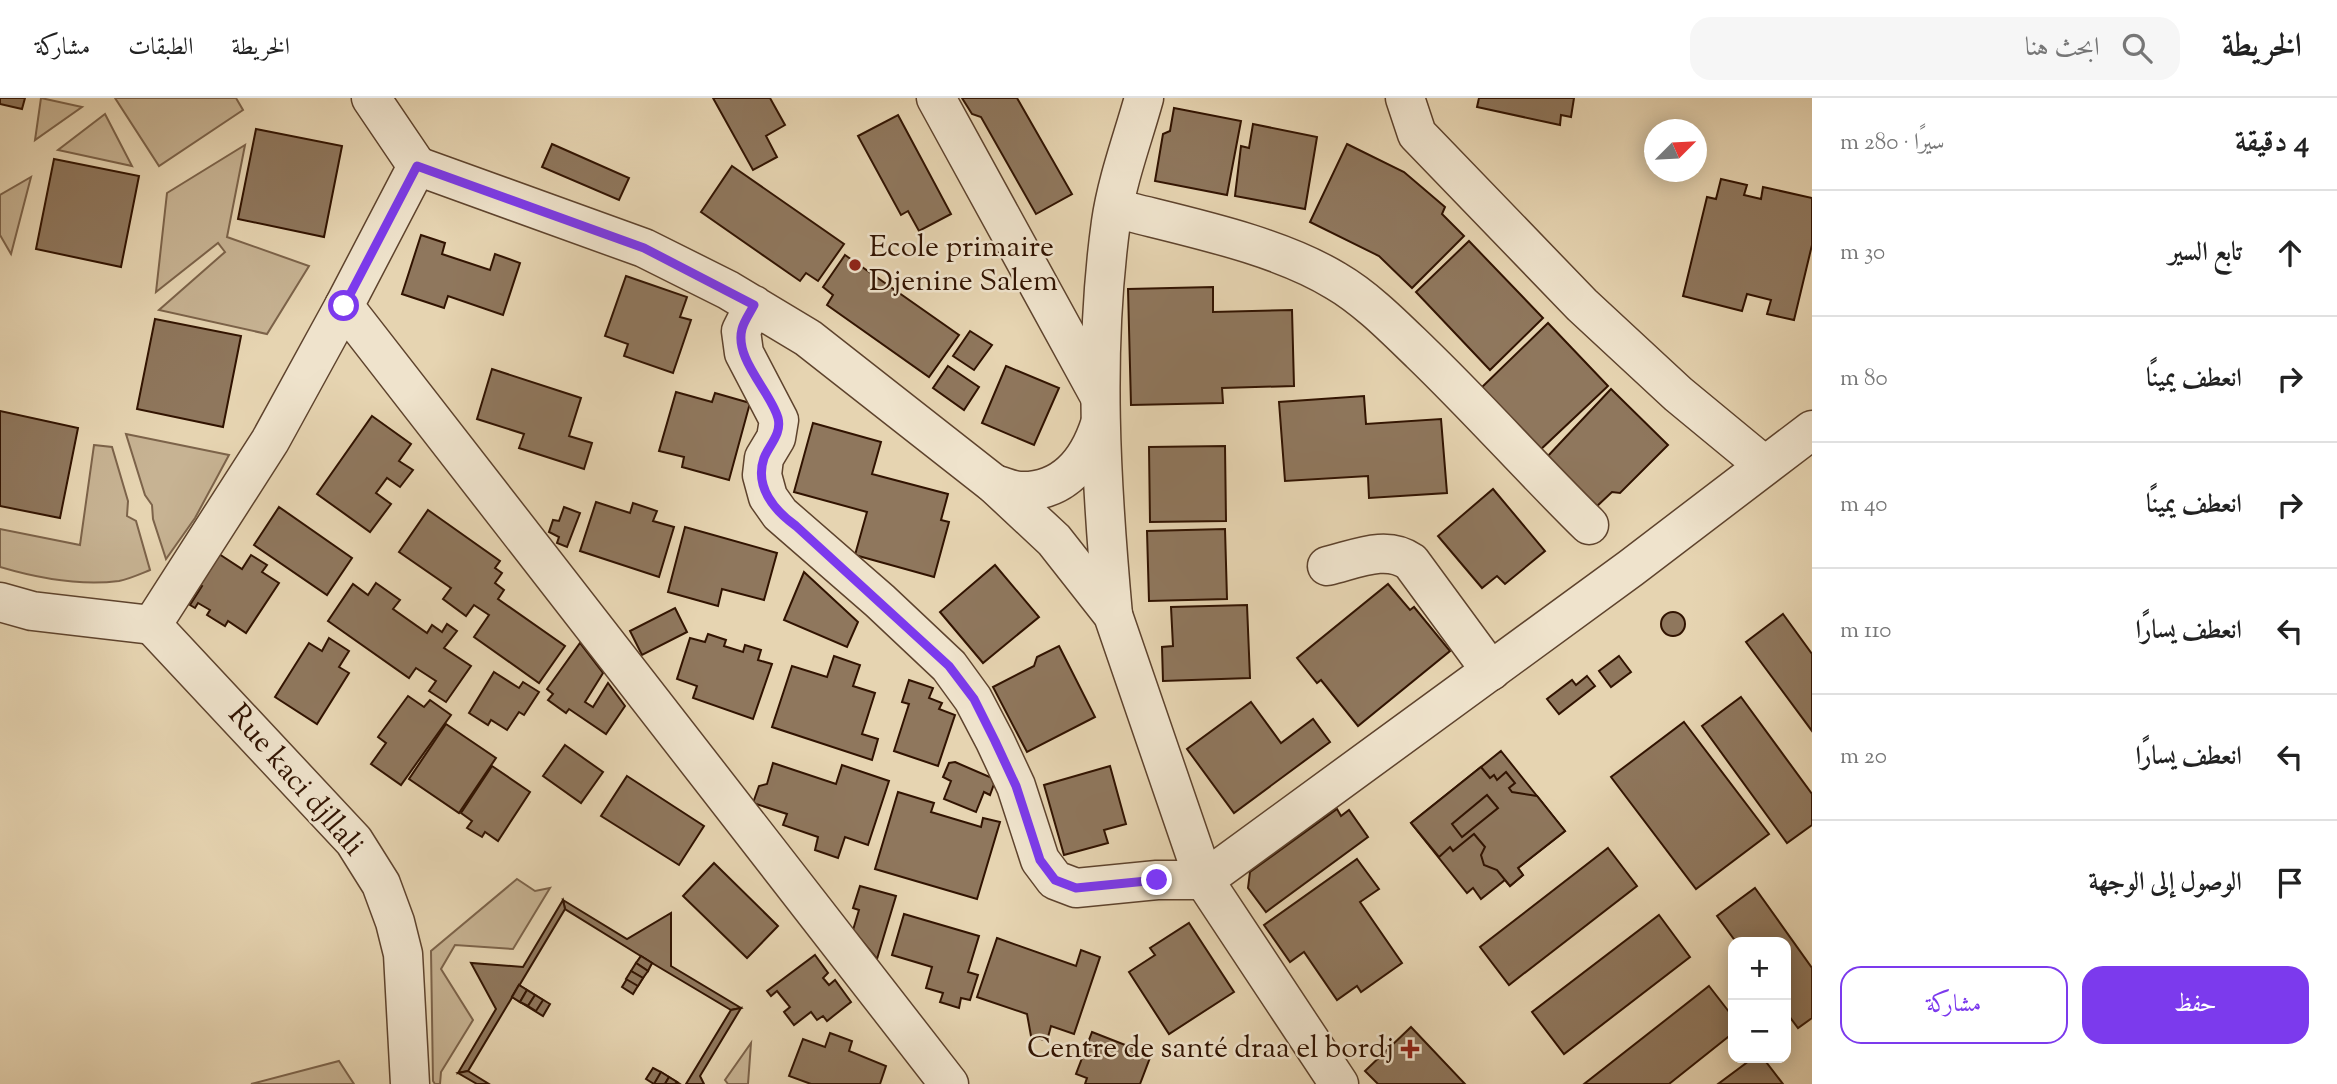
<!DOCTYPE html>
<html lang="ar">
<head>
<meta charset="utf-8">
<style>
  :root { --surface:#fff; --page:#f6f6f6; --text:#222; --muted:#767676; --line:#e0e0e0; --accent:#7c3aed }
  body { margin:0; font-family:"Sorts Mill Goudy",Amiri,serif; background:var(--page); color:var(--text); direction:rtl }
  .controls { position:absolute; right:21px; bottom:21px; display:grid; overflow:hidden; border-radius:14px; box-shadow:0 4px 18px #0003 }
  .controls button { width:63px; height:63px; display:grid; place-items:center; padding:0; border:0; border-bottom:2px solid var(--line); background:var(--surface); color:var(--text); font:35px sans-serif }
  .compass { position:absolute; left:1644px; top:21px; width:63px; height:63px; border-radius:50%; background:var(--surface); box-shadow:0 4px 18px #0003; rotate:66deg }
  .stop { position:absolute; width:21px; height:21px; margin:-16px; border:5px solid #7c3aed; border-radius:50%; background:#fff }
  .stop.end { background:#7c3aed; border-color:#fff; box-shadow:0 2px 7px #0008 }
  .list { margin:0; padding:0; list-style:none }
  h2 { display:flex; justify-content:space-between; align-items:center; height:91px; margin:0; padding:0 28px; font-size:30px }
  h2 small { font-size:23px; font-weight:400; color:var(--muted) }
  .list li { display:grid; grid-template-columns:46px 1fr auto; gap:21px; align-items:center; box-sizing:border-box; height:126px; padding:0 28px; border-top:2px solid var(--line) }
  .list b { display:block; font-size:26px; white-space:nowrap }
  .list em { font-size:23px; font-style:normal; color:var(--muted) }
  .actions { display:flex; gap:14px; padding:21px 28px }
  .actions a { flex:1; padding:16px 0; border:2px solid var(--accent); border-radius:21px; text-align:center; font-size:24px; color:var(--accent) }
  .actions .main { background:var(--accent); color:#fff }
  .icon { flex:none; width:38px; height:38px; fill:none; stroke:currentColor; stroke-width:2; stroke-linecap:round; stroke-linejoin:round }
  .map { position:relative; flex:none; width:1812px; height:986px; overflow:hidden; direction:ltr }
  header { display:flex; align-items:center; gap:42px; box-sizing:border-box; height:98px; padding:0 35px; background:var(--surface); border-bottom:2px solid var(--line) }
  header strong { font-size:33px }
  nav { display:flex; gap:38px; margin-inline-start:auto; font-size:24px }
  .search { width:490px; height:63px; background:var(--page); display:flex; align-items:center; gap:18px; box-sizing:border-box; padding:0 24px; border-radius:21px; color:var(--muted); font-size:26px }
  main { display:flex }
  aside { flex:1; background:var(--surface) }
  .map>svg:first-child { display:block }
  .green { fill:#c7b393; stroke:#7c634a; stroke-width:2 }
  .building { fill:#8f775d; stroke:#311301; stroke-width:2 }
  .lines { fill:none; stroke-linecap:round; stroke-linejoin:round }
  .minor-casing { stroke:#5e432d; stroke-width:41 }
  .minor { stroke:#efe3cc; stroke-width:38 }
  .route { stroke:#7c3aed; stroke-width:9 }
  .poi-dot { fill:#8f2418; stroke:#efe3cc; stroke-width:2.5 }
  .labels { text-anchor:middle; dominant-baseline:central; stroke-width:5; stroke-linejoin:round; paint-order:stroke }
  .poi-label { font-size:30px; fill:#311301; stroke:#efe3cc; text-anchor:start }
  .street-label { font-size:30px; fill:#311301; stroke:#efe3cc }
</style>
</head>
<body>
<header>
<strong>الخريطة</strong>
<div class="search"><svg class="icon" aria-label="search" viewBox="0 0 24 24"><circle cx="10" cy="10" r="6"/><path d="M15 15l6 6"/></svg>ابحث هنا</div>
<nav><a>الخريطة</a><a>الطبقات</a><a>مشاركة</a></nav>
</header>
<main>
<aside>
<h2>4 دقيقة<small>سيرًا · 280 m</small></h2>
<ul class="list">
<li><svg class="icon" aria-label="ahead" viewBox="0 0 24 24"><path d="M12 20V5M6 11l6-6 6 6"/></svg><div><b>تابع السير</b></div><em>30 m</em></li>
<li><svg class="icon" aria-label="right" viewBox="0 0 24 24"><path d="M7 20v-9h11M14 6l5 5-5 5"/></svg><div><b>انعطف يمينًا</b></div><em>80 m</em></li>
<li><svg class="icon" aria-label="right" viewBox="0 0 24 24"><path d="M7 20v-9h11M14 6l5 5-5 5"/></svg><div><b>انعطف يمينًا</b></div><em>40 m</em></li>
<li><svg class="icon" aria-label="left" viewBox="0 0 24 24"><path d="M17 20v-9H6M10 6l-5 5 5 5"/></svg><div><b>انعطف يسارًا</b></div><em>110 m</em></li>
<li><svg class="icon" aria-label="left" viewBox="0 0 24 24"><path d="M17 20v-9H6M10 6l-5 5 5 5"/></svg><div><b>انعطف يسارًا</b></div><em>20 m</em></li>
<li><svg class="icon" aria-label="arrive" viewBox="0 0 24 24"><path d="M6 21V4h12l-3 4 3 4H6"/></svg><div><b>الوصول إلى الوجهة</b></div></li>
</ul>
<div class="actions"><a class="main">حفظ</a><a>مشاركة</a></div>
</aside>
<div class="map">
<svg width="1812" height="986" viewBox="0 0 1812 986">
  <rect width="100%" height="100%" fill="#e6d4b1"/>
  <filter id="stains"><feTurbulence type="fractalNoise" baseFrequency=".00286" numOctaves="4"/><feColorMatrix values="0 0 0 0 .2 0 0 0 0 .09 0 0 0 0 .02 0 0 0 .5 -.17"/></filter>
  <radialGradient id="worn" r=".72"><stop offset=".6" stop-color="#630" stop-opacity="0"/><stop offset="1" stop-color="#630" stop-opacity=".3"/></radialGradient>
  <g class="green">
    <path d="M41 0 82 9 35 42Z"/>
    <path d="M115 0H236L243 12 159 68Z"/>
    <path d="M105 16 132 68 58 52Z"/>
    <path d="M245 47 227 139 309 168 267 236 159 212 225 154 218 145 156 194 167 95Z"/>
    <path d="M31 79 11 156 0 137V97Z"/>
    <path d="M126 336 229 357 195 420 166 461 153 421 152 407 145 397Z"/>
    <path d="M94 347 112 349 128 403 127 418 136 423 150 472C140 476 129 481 119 483 80 488 37 480 0 469V431L80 447Z"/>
    <path d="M517 781 535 793 550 790 513 851 455 847 441 871 473 922 441 974 440 986H435L433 983 431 853Z"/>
    <path d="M751 945 748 986H728L725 982Z"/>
    <path d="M339 963 354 986H251Z"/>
  </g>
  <g class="building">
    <path d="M0 0H25L22 11 0 6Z"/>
    <path d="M713 0H770L785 27 766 38 777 59 753 72Z"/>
    <path d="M962 0H1017L1072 96 1036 116 981 19 972 16Z"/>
    <path d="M1479 0H1574L1571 19 1561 17 1560 27 1477 9Z"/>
    <path d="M1174 10 1241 23 1227 97 1155 83 1163 36 1170 33Z"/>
    <path d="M898 17 951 116 919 133 908 113 901 117 858 38Z"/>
    <path d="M1253 26 1317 39 1305 111 1235 98 1241 48 1249 50Z"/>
    <path d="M256 31 342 48 324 139 238 121Z"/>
    <path d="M552 46 629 80 619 102 542 69Z"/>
    <path d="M1347 46 1404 74 1445 109 1442 116 1464 138 1412 190 1379 158 1310 124Z"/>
    <path d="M54 61 139 78 121 169 36 151Z"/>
    <path d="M732 68 844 146 818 183 806 175 800 183 701 114Z"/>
    <path d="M1721 81 1747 87 1744 97 1761 101 1763 89 1812 100V147L1794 222 1767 216 1771 202 1747 196 1742 213 1683 198 1707 99 1716 101Z"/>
    <path d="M421 137 445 145 442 156 490 172 495 156 520 165 503 217 448 198 444 210 402 196Z"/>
    <path d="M1469 143 1543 220 1490 272 1416 194Z"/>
    <path d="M845 157 959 237 929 279 827 207 833 197 823 189Z"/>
    <path d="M626 178 687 199 680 219 691 222 673 275 624 258 628 246 605 238Z"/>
    <path d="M1213 189V214L1292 212 1294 288 1222 290 1223 305 1131 307 1128 191Z"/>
    <path d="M155 221 241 238 223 329 137 311Z"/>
    <path d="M1548 225 1608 288 1539 353 1480 291Z"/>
    <path d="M970 233 992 247 974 272 953 258Z"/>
    <path d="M948 268 979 289 964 312 933 290Z"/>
    <path d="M1006 268 1059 290 1034 347 982 325Z"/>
    <path d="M492 271 581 300 569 338 592 345 584 371 519 350 524 336 477 321Z"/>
    <path d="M1611 291 1668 347 1620 395 1612 394 1596 409 1546 360Z"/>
    <path d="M676 294 712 304 715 295 750 305 729 382 682 369 684 359 659 353Z"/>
    <path d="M1364 298 1366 326 1441 321 1447 395 1369 400 1368 378 1285 383 1279 304Z"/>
    <path d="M0 313 78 330 60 420 0 408Z"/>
    <path d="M372 318 411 346 399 363 413 372 400 389 387 380 376 395 391 406 370 434 317 396Z"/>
    <path d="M813 325 881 344 872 376 948 396 941 422 949 424 934 479 855 457 867 414 794 394Z"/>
    <path d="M1225 348 1226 423 1150 424 1149 349Z"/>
    <path d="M1493 391 1545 453 1505 486 1497 478 1482 490 1438 438Z"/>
    <path d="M596 404 630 415 633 405 657 413 653 423 674 429 659 479 580 453Z"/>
    <path d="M279 409 352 460 327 497 254 447Z"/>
    <path d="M564 409 580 415 567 449 557 445 559 439 549 434 553 422 559 423Z"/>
    <path d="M428 412 500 463 495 470 502 475 495 485 504 492 498 501 565 548 539 585 474 539 489 517 474 507 466 518 443 501 451 490 399 454Z"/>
    <path d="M685 429 777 455 764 502 722 491 718 508 668 494Z"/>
    <path d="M1225 431 1227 501 1149 503 1147 433Z"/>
    <path d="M216 454 242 471 251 457 267 467 262 474 279 485 246 535 228 523 225 528 207 517 210 512 198 505 195 510 190 507 202 488 196 484Z"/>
    <path d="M995 467 1039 519 983 565 940 514Z"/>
    <path d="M804 474 858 524 847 549 784 522Z"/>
    <path d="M376 485 400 502 393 511 427 535 432 527 442 534 447 526 457 533 444 550 471 568 446 604 429 593 436 583 416 570 409 580 328 523 353 486 368 497Z"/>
    <path d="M1388 486 1410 512 1414 509 1450 553 1358 628 1321 582 1317 585 1297 560Z"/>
    <path d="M1247 507 1250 580 1163 583 1162 549 1173 548 1171 509Z"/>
    <path d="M675 510 687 534 642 557 630 533Z"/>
    <circle cx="1673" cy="526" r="12"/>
    <path d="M1783 516 1812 556V633L1746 544Z"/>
    <path d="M708 536 726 542 724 548 743 554 745 547 761 552 758 562 772 566 753 621 693 600 697 588 677 581 690 540 705 544Z"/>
    <path d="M329 540 349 553 339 569 349 575 317 626 275 599 309 545 322 553Z"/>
    <path d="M580 545 603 575 585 604 593 609 608 585 625 608 606 636 569 611 566 615 548 602 553 596 547 591Z"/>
    <path d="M1059 548 1095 619 1027 654 993 589 1034 568 1037 559Z"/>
    <path d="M834 558 860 567 853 588 875 595 862 636 878 641 872 662 772 629 792 568 827 579Z"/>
    <path d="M1619 558 1631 574 1611 589 1599 573Z"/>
    <path d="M494 574 519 590 523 584 539 594 524 617 519 614 507 632 491 622 488 627 469 615Z"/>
    <path d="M1587 578 1595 588 1559 616 1547 601 1572 582 1576 587Z"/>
    <path d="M909 582 933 590 929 600 942 605 939 611 955 617 938 668 894 653 909 606 902 604Z"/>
    <path d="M408 598 424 609 430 602 451 617 401 687 371 666 386 645 378 639Z"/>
    <path d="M1741 599 1812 696V727L1787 745 1702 628Z"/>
    <path d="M1251 604 1281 645 1313 621 1330 644 1234 715 1187 651Z"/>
    <path d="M1684 624 1769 736 1696 791 1611 679Z"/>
    <path d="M446 626 496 660 459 715 409 681Z"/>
    <path d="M565 647 603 674 581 705 543 678Z"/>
    <path d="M1501 653 1565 733 1518 770 1523 777 1510 788 1505 782 1481 801 1473 790 1467 795 1411 725Z"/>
    <path d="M955 664 992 680 994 686 990 697 984 694 976 714 944 701 951 683 943 679 949 665Z"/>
    <path d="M773 665 836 686 842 667 889 683 868 747 845 739 838 760 815 752 818 739 783 727 787 716 753 705 759 688 767 686Z"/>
    <path d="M492 668 530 694 498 743 485 734 482 739 467 730 472 723 461 715Z"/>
    <path d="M1110 668 1126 726 1104 732 1108 745 1064 757 1044 687Z"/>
    <path d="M1481 669 1490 680 1494 677 1497 682 1506 674 1515 685 1509 690 1512 694 1537 698 1565 733 1518 770 1523 777 1510 788 1497 772 1484 767 1481 757 1485 749 1474 736 1453 753 1450 749 1439 759 1411 725Z"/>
    <path d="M627 678 704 728 679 767 601 718Z"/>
    <path d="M898 694 934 705 931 714 981 729 983 720 1000 724 977 801 875 771Z"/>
    <path d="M1487 697 1498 710 1462 739 1452 726Z"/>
    <path d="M1337 711 1341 718 1349 712 1368 739 1266 814 1248 790 1250 774Z"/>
    <path d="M1608 750 1637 788 1509 887 1480 849Z"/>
    <path d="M1357 761 1379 791 1360 804 1402 865 1361 894 1357 888 1337 902 1304 854 1290 864 1264 827Z"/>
    <path d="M714 765 778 828 747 860 683 798Z"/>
    <path d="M860 788 896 798 877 861 853 832 859 812 853 810Z"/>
    <path d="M1755 790 1812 870V920L1798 930 1786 914V844H1736L1717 818Z"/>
    <path d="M563 802 627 841 671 815V868L741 910 731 912 652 865 565 811Z"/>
    <path d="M563 802 565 811 468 973 458 975 496 911 471 865 523 869Z"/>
    <path d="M904 816 979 838 968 874 978 877 970 902 961 900 959 910 940 904 943 895 926 890 932 869 892 857Z"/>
    <path d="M1659 817 1690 859 1564 956 1532 914Z"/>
    <path d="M1189 825 1234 894 1169 936 1129 874 1155 857 1150 850Z"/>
    <path d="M997 840 1076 868 1081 852 1100 859 1074 936 1051 928 1047 943 1031 938 1027 916 977 899Z"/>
    <path d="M815 857 828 875 823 880 829 887 835 882 851 904 827 923 823 918 817 922 811 914 794 927 784 914 790 909 777 893 771 898 767 893Z"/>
    <path d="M641 858 652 865 633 896 622 889Z"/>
    <path d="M641 858 652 865 648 873 636 865Z"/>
    <path d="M636 865 648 873 643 880 631 873Z"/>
    <path d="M631 873 643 880 638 888 626 881Z"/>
    <path d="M519 887 550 906 543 918 512 899Z"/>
    <path d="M519 887 527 892 520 904 512 899Z"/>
    <path d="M1709 888 1733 919V935L1669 986H1584Z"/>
    <path d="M527 892 535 897 528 908 520 904Z"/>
    <path d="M535 897 543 902 536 913 528 908Z"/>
    <path d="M741 910 700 978 704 986H686L731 912Z"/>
    <path d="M1411 929 1465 986H1378L1365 973Z"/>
    <path d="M1092 934 1151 957 1140 986H1085L1087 980 1076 976Z"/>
    <path d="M830 935 852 943 849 953 886 968 880 986H811L789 978 803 941 825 949Z"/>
    <path d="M1753 960H1763L1783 986H1718Z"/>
    <path d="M653 970 661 974 680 986H654L646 981Z"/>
    <path d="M468 973 489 986H477L458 975Z"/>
    <path d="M661 974 669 979 665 986H654Z"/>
    <path d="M669 979 677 984 675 986H665Z"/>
  </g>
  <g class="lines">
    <defs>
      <g id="minor">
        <path d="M371 0 417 68"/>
        <path d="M936 0 1100 299"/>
        <path d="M1405 0 1417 36 1582 207 1678 296 1764 367"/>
        <path d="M1114 110C1183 128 1276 146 1336 183 1367 201 1396 231 1421 255 1479 311 1532 371 1589 427"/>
        <path d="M754 207 741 233 744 255 779 322 776 340 764 360 762 377 768 399 780 416 880 503 949 568 973 601 995 643 1016 688 1040 762 1055 782 1076 790 1157 782H1204L1113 517 1054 442 994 386 808 240 728 192 644 150 417 68 344 208 949 986"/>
        <path d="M994 386C1003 388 1012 393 1021 393 1064 394 1088 363 1100 326"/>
        <path d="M1327 468C1354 462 1386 446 1411 464L1491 573"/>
        <path d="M0 504 32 513 152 527 270 343 344 208"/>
        <path d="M1113 517C1101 386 1093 254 1111 124 1117 82 1133 40 1144 0"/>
        <path d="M152 527 354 743 381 786 395 824 403 856 410 986"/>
        <path d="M1339 986 1204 782 1631 470 1812 332"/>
      </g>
    </defs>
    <use href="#minor" class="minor-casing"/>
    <use href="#minor" class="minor"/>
  </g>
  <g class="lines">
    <path class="route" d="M344 208 417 68 644 150 754 207C750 215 744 223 742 231 734 261 771 294 778 320 782 336 769 347 764 360 754 389 775 413 796 428L949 568 974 601 995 643 1016 688 1040 762 1055 782 1076 790 1157 782"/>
  </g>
  <g class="poi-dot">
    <circle cx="855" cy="167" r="7"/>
    <path d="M1406.5 940.5h7v7h7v7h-7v7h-7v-7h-7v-7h7z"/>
  </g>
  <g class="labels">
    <g class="poi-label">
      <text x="869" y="150">Ecole primaire<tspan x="869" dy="34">Djenine Salem</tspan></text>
      <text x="1394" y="951" text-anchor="end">Centre de santé draa el bordj</text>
    </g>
    <g class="street-label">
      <text transform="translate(295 683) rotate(49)">Rue kaci djllali</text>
    </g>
  </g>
  <rect width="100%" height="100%" filter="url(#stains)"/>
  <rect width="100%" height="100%" fill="url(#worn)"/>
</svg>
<div class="controls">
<button>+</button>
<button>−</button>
</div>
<svg class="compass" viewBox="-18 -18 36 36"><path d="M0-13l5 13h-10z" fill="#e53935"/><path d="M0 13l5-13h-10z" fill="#767676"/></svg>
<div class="stop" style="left:344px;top:208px"></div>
<div class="stop end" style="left:1157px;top:782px"></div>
</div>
</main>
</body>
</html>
